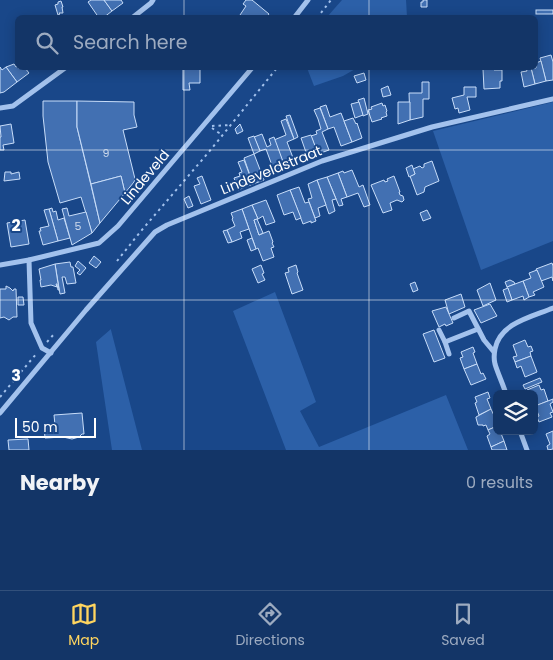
<!DOCTYPE html>
<html lang="en">
<head>
<meta charset="utf-8">
<style>
  :root { --surface:#133567; --page:#1c3d6d; --text:#f1f3f6; --muted:#9dabc0; --line:#32507b; --accent:#ffd55f }
  body { margin:0; font-family:Poppins,sans-serif; background:var(--page); color:var(--text) }
  .controls { position:absolute; right:15px; bottom:15px; display:grid; overflow:hidden; border-radius:8px; box-shadow:0 2px 12px #0003 }
  .controls button { width:45px; height:45px; display:grid; place-items:center; padding:0; border:0; border-bottom:1px solid var(--line); background:var(--surface); color:var(--text); font:25px sans-serif }
  .scale { position:absolute; left:15px; bottom:12px; width:81px; box-sizing:border-box; padding-left:5px; border:2px solid #fff; border-top:0; font-size:14px; line-height:18px; white-space:nowrap; color:#fff; -webkit-text-stroke:4px #194789; paint-order:stroke }
  .list { margin:0; padding:0; list-style:none }
  h2 { display:flex; justify-content:space-between; align-items:center; height:65px; margin:0; padding:0 20px; font-size:21px }
  h2 small { font-size:16px; font-weight:400; color:var(--muted) }
  .icon { flex:none; width:28px; height:28px; fill:none; stroke:currentColor; stroke-width:2; stroke-linecap:round; stroke-linejoin:round }
  .map { position:relative; flex:none; width:553px; height:450px; overflow:hidden }
  .search { position:absolute; background:var(--surface); box-shadow:0 2px 12px #0003; left:15px; right:15px; top:15px; height:55px; display:flex; align-items:center; gap:12px; box-sizing:border-box; padding:0 18px; border-radius:8px; color:var(--muted); font-size:19px }
  .sheet { height:140px; background:var(--surface) }
  nav { display:flex; justify-content:space-around; align-items:center; box-sizing:border-box; height:70px; border-top:1px solid var(--line); background:var(--surface); font-size:14px; color:var(--muted) }
  nav a { display:grid; justify-items:center; gap:2px }
  nav .on { color:var(--accent) }
  .map>svg:first-child { display:block }
  .green { fill:#2c60a8 }
  .building { fill:#4270b2; stroke:#c8ddf9 }
  .lines { fill:none; stroke-linecap:round; stroke-linejoin:round }
  .path { stroke:#a3c2ed; stroke-width:2; stroke-dasharray:2.5 4; stroke-linecap:butt }
  .street { stroke:#a3c2ed; stroke-width:5 }
  .grid { fill:none; stroke:#fff; stroke-width:1; stroke-opacity:0.55 }
  .labels { text-anchor:middle; dominant-baseline:central; stroke-width:4; stroke-linejoin:round; paint-order:stroke }
  .number-label { font-size:11px; fill:#d0dbec }
  .street-label { font-size:14px; fill:#fff; stroke:#194789 }
  .grid-label { font-size:16px; text-anchor:middle; font-weight:bold; fill:#fff; stroke:#194789; stroke-width:4; stroke-linejoin:round; paint-order:stroke }
</style>
</head>
<body>
<div class="map">
<svg width="553" height="450" viewBox="0 0 553 450">
  <rect width="100%" height="100%" fill="#194789"/>
  <g class="green">
    <path d="M342 0H406L407 17H327Z"/>
    <path d="M307 68H357L343 76 314 86Z"/>
    <path d="M553 102V241L481 270 433 131Z"/>
    <path d="M275 292 316 402 300 411 319 447 446 395 468 450H286L233 311Z"/>
    <path d="M111 329V330L142 450H112L96 342Z"/>
  </g>
  <g class="building">
    <path d="M91 0H104L112 11 103 18H99L88 2Z"/>
    <path d="M104 0H121L123 3 112 11Z"/>
    <path d="M246 0H252L269 14 266 18H238L246 6 243 4Z"/>
    <path d="M423 0H427V7H421V2H423Z"/>
    <path d="M61 1 63 7H62L63 13H59L60 14 58 15 55 5 58 4V2Z"/>
    <rect x="536" y="10" width="17" height="4"/>
    <path d="M551 55 553 62V80L546 81 540 58Z"/>
    <path d="M541 61 546 81 535 84 531 68H536V63Z"/>
    <path d="M14 64 16 67 18 66V68H25L29 73 17 82 6 67Z"/>
    <path d="M0 67 2 70 6 67 17 82 4 92 0 93Z"/>
    <path d="M183 68H200V83H189L190 90H183Z"/>
    <path d="M475 68H494V70H502V81H500V88L484 89 483 69H475Z"/>
    <path d="M526 68H531L535 84 524 87 521 72 527 71Z"/>
    <path d="M364 73 366 80 357 83 354 76Z"/>
    <path d="M422 82H429V99H423V117L410 120 409 93H422Z"/>
    <path d="M388 86 391 95 383 97 381 89Z"/>
    <path d="M464 87H476V97H467L470 110 459 113 458 108 455 109 452 98 464 95Z"/>
    <path d="M364 98 368 114 363 116 358 100Z"/>
    <path d="M43 101H77V127L100 223 92 233 81 197 60 203 48 162 43 116Z"/>
    <path d="M77 101 134 102V115L137 127 123 130 135 179 134 182 125 193 121 176 91 184 77 127Z"/>
    <path d="M359 102 363 115 355 118 351 104Z"/>
    <path d="M398 102H410V120L398 124Z"/>
    <path d="M382 103 383 106 385 105 387 111 386 112 387 116 381 118 382 119 372 122 368 110 372 109 371 107Z"/>
    <path d="M326 105 330 117 341 113 352 142 341 146 334 127 328 129 320 107Z"/>
    <path d="M320 108 328 129 322 132 329 150 318 154 311 136 317 134 316 131 321 129 318 119 314 110Z"/>
    <path d="M290 115 298 137 294 139 286 116Z"/>
    <path d="M353 118 356 124 357 123 362 138 352 142 344 121Z"/>
    <path d="M286 119 294 139 287 142 295 163 285 167 274 140 286 135 281 121Z"/>
    <path d="M11 124 14 143 3 145 4 150H0V137H1L0 126Z"/>
    <path d="M240 124 243 131 237 134 235 129Z"/>
    <path d="M262 134 267 147 271 145 269 139 274 137 285 167 274 171 266 149 260 151 254 137Z"/>
    <path d="M311 135 318 154 308 158 301 138Z"/>
    <path d="M254 136 260 151 254 154 248 138Z"/>
    <path d="M254 154 264 180 253 184 244 158Z"/>
    <path d="M244 160 253 184 238 190 234 178 240 176 239 173 242 172 238 162Z"/>
    <path d="M432 161 439 181 425 187 424 192 417 195 410 176 415 174 413 169 420 166 422 168 424 167V164Z"/>
    <path d="M412 165 415 174 409 177 406 168Z"/>
    <path d="M352 170 359 187 363 185 370 205 364 207 358 193 347 197 338 173 343 171 344 173Z"/>
    <path d="M5 172H11V174L19 172 20 179 4 181Z"/>
    <path d="M338 173 347 197 341 199 343 205 339 206 327 177Z"/>
    <path d="M121 176 125 193 100 223 91 184Z"/>
    <path d="M202 176 211 200 201 204 194 186 200 184 197 178Z"/>
    <path d="M394 176 400 192H399L400 195 403 196 404 200 402 202 397 200 390 203 392 210 383 213 371 185 384 180 385 182 388 181 387 179Z"/>
    <path d="M327 177 336 199 332 200 335 211 329 214 317 180Z"/>
    <path d="M317 180 326 205 318 208 320 216 315 218 308 199 312 198 308 184Z"/>
    <path d="M299 187 305 203 309 202 316 221 311 223V221L303 224 290 190Z"/>
    <path d="M290 190 301 218 296 220 293 212 284 215 277 195Z"/>
    <path d="M189 196 193 206 188 208 184 199Z"/>
    <path d="M266 200 275 222 266 225 263 216 258 219 252 205Z"/>
    <path d="M252 205 258 219 254 220 259 235 269 231 273 242 272 243 274 247 271 248 274 257 263 261 258 248 256 249 242 209Z"/>
    <path d="M52 208 53 212 56 211 58 220 64 218 70 238 58 241 49 209Z"/>
    <path d="M67 208 69 216 86 212 92 233 72 245 62 209Z"/>
    <path d="M49 209 58 241 43 245 39 231H41L40 228 49 226 44 210Z"/>
    <path d="M242 209 249 229 240 232 242 238 232 242 227 230 235 226 232 219 233 218 231 213Z"/>
    <path d="M427 210 431 218 423 221 420 213Z"/>
    <path d="M257 219 263 233 259 235 254 220Z"/>
    <path d="M25 220 29 244 11 247 7 223Z"/>
    <path d="M227 230 232 242 228 243 223 231Z"/>
    <path d="M252 238 256 249 251 251 247 240Z"/>
    <path d="M94 256 101 262 96 268 89 263Z"/>
    <path d="M78 261 86 268 80 275 77 273 80 270 75 266Z"/>
    <path d="M70 262 71 267H73L76 283 67 284 65 277H62L65 293 60 294 55 264Z"/>
    <path d="M552 263 553 266V281L552 277 541 281 536 269Z"/>
    <path d="M55 264 59 290H58L57 284H56L57 287 51 285 41 287 40 280H41L39 269Z"/>
    <path d="M261 265 264 273 262 274 265 280 258 283 252 269Z"/>
    <path d="M296 265 298 272 297 273 303 290 292 294 285 273 289 272 288 268Z"/>
    <path d="M537 270 544 287 533 292 535 295 529 297 523 281 531 278 529 273Z"/>
    <path d="M510 280 514 282 515 284 507 287 505 282Z"/>
    <path d="M523 281 529 297 524 300 523 296 512 300 507 287Z"/>
    <path d="M415 282 418 290 413 292 410 284Z"/>
    <path d="M490 283 496 300 483 306 477 290Z"/>
    <path d="M6 286 10 288 13 291 14 289H16L17 317H13L9 320 4 317 0 318V289H6Z"/>
    <path d="M508 288 512 300 507 302 503 290Z"/>
    <path d="M461 294 465 307 449 314 445 300Z"/>
    <path d="M18 297H23L24 305H18Z"/>
    <path d="M490 304 497 316 481 323 474 310Z"/>
    <path d="M446 307 453 323 446 326 445 324 439 327 432 311Z"/>
    <path d="M434 330 445 358 434 362 423 334Z"/>
    <path d="M525 340 528 347 531 346 533 351 530 352 531 356 515 362 513 357 517 356 513 345Z"/>
    <path d="M473 347 475 352 473 353 477 364 464 369 460 358 463 357 461 352Z"/>
    <path d="M531 356 537 372 525 377 521 366 517 368 515 362Z"/>
    <path d="M477 364 481 374 483 373 486 379 471 385 464 369Z"/>
    <path d="M540 378 542 382 525 389 523 385Z"/>
    <path d="M539 385 541 390 544 389 548 401 535 406 534 394H528L527 390Z"/>
    <path d="M488 392 490 398 487 399 491 409 479 415 475 403 477 402 475 397Z"/>
    <path d="M553 399V402L550 404 553 412 550 413 552 417 539 422 537 417 539 416 535 406Z"/>
    <path d="M491 409 496 420H497V426L488 430 486 425 483 426V425H478L476 418V417Z"/>
    <path d="M82 413 84 434H82L79 437 72 439 63 437 45 438 44 426 55 425 54 415Z"/>
    <path d="M497 426V431H500L504 441 491 447 487 436 490 434 488 430Z"/>
    <path d="M553 431V449L548 450 547 446 550 444 546 434Z"/>
    <path d="M28 439 29 450H9L8 440Z"/>
    <path d="M504 441 507 450H492L491 447Z"/>
  </g>
  <g class="lines">
    <g class="path">
      <path d="M317 18 331 0"/>
      <path d="M212 126 230 125"/>
      <path d="M212 128 219 133 220 137"/>
      <path d="M117 261 141 231 208 153 277 68"/>
      <path d="M47 342 55 333"/>
      <path d="M0 397 37 353"/>
    </g>
    <g class="street">
      <path d="M132 18 151 3 153 0"/>
      <path d="M294 18 308 0"/>
      <path d="M0 108 13 106 65 68"/>
      <path d="M29 260 31 323 42 348 51 353"/>
      <path d="M0 265 29 260 99 243 118 226 252 68"/>
      <path d="M454 318 469 311 484 340 494 352"/>
      <path d="M439 330 445 342"/>
      <path d="M449 354 445 342 478 329"/>
      <path d="M506 394C503 384 498 374 495 364 494 360 494 354 495 349 500 323 531 317 553 308"/>
      <path d="M0 413 86 310 155 232 167 225 322 161 432 127 553 99"/>
      <path d="M520 431 527 450"/>
    </g>
  </g>
  <path class="grid" d="M184 0V18M369 0V18M184 68V450M369 68V450M0 150H553M0 300H553"/>
  <g class="labels">
    <g class="number-label">
      <text x="106" y="153">9</text>
      <text x="78" y="226">5</text>
    </g>
    <g class="street-label">
      <text transform="translate(271 170) rotate(-22)">Lindeveldstraat</text>
      <text transform="translate(145 177) rotate(-50)">Lindeveld</text>
    </g>
  </g>
  <g class="grid-label">
    <text x="16" y="231">2</text>
    <text x="16" y="381">3</text>
  </g>
</svg>
<div class="controls">
<button><svg class="icon" aria-label="layers" viewBox="0 0 24 24"><path d="M12 4l9 5-9 5-9-5zM3 14l9 5 9-5"/></svg></button>
</div>
<div class="scale">50 m</div>
<div class="search"><svg class="icon" aria-label="search" viewBox="0 0 24 24"><circle cx="10" cy="10" r="6"/><path d="M15 15l6 6"/></svg>Search here</div>
</div>
<section class="sheet">
<h2>Nearby<small>0 results</small></h2>
<ul class="list">
</ul>
</section>
<nav>
<a class="on"><svg class="icon" aria-label="map" viewBox="0 0 24 24"><path d="M3 6l6-2 6 2 6-2v14l-6 2-6-2-6 2zM9 4v14M15 6v14"/></svg>Map</a>
<a><svg class="icon" aria-label="directions" viewBox="0 0 24 24"><path d="M12 3l9 9-9 9-9-9zM9 14v-3h6M13 9l2 2-2 2"/></svg>Directions</a>
<a><svg class="icon" aria-label="saved" viewBox="0 0 24 24"><path d="M7 4h10v16l-5-4-5 4z"/></svg>Saved</a>
</nav>
</body>
</html>
